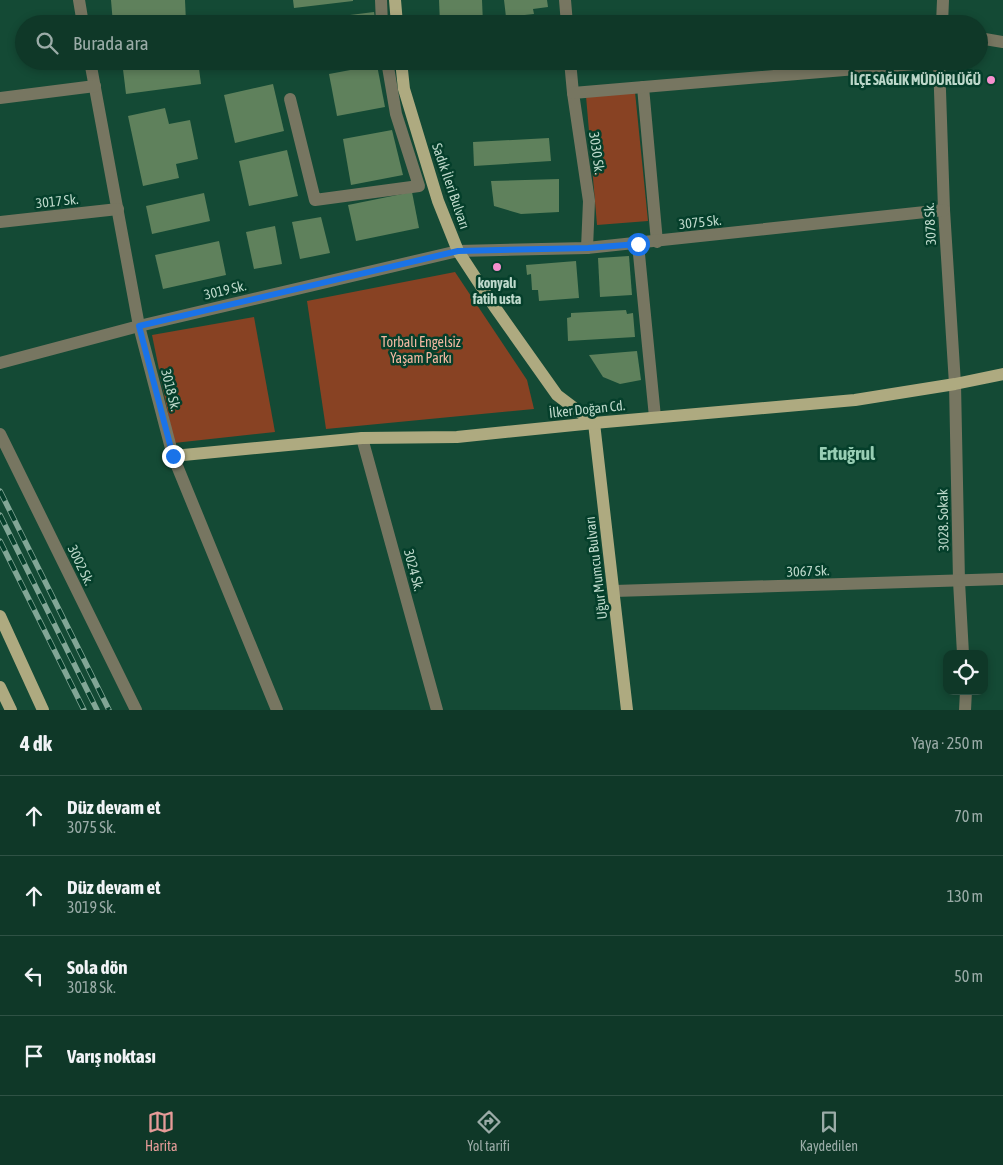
<!DOCTYPE html>
<html lang="tr">
<head>
<meta charset="utf-8">
<style>
  :root { --surface:#0f3828; --page:#183f30; --text:#f1f3f6; --muted:#9baca8; --line:#2f5245; --accent:#e69b98 }
  body { margin:0; font-family:"Asap Condensed",sans-serif; background:var(--page); color:var(--text) }
  .controls { position:absolute; right:15px; bottom:15px; display:grid; overflow:hidden; border-radius:10px; box-shadow:0 2px 8px #0003 }
  .controls button { width:45px; height:45px; display:grid; place-items:center; padding:0; border:0; border-bottom:1px solid var(--line); background:var(--surface); color:var(--text); font:25px sans-serif }
  .stop { position:absolute; width:15px; height:15px; margin:-11px; border:4px solid #1a73e8; border-radius:50%; background:#fff }
  .stop.end { background:#1a73e8; border-color:#fff; box-shadow:0 1px 5px #0008 }
  .list { margin:0; padding:0; list-style:none }
  h2 { display:flex; justify-content:space-between; align-items:center; height:65px; margin:0; padding:0 20px; font-size:21px }
  h2 small { font-size:16px; font-weight:400; color:var(--muted) }
  .list li { display:grid; grid-template-columns:32px 1fr auto; gap:15px; align-items:center; box-sizing:border-box; height:80px; padding:0 20px; border-top:1px solid var(--line) }
  .list b { display:block; font-size:19px; white-space:nowrap }
  .list p { margin:0; font-size:16px; white-space:nowrap; color:var(--muted) }
  .list em { font-size:16px; font-style:normal; color:var(--muted) }
  .icon { flex:none; width:28px; height:28px; fill:none; stroke:currentColor; stroke-width:2; stroke-linecap:round; stroke-linejoin:round }
  .map { position:relative; flex:none; width:1003px; height:710px; overflow:hidden }
  .search { position:absolute; background:var(--surface); box-shadow:0 2px 8px #0003; left:15px; right:15px; top:15px; height:55px; display:flex; align-items:center; gap:12px; box-sizing:border-box; padding:0 18px; border-radius:28px; color:var(--muted); font-size:19px }
  .sheet { height:385px; background:var(--surface) }
  nav { display:flex; justify-content:space-around; align-items:center; box-sizing:border-box; height:70px; border-top:1px solid var(--line); background:var(--surface); font-size:14px; color:var(--muted) }
  nav a { display:grid; justify-items:center; gap:2px }
  nav .on { color:var(--accent) }
  .map>svg:first-child { display:block }
  .green { fill:#884223 }
  .building { fill:#5f815c }
  .lines { fill:none; stroke-linecap:round; stroke-linejoin:round }
  .minor { stroke:#777661; stroke-width:12 }
  .major { stroke:#aeaa80; stroke-width:12 }
  .rail-casing { stroke:#82a696; stroke-width:5.5 }
  .rail { stroke:#053f2b; stroke-width:4; stroke-dasharray:11; stroke-linecap:butt }
  .route { stroke:#1a73e8; stroke-width:6 }
  .poi-dot { fill:#f690cf; stroke:#053f2b; stroke-width:2 }
  .labels { text-anchor:middle; dominant-baseline:central; stroke-width:5; stroke-linejoin:round; paint-order:stroke }
  .poi-label { font-size:14px; font-weight:bold; fill:#bed9cb; stroke:#053f2b; text-anchor:end }
  .street-label { font-size:14px; fill:#bed9cb; stroke:#053f2b }
  .park-label { font-size:14px; fill:#f1b8a1; stroke:#053f2b }
  .district-label { font-size:19px; font-weight:bold; fill:#98ceb4; stroke:#053f2b }
</style>
</head>
<body>
<div class="map">
<svg width="1003" height="710" viewBox="0 0 1003 710">
  <rect width="100%" height="100%" fill="#144a35"/>
  <g class="green">
    <path d="M635 92 648 221 597 225 586 96Z"/>
    <path d="M455 272 527 380 534 409 326 429 307 301Z"/>
    <path d="M254 317 275 432 174 443 152 335Z"/>
  </g>
  <g class="building">
    <path d="M111 0H185L186 22 163 24H113Z"/>
    <path d="M293 0H353V1L294 8Z"/>
    <path d="M439 0H482L483 24H440Z"/>
    <path d="M504 0H547L548 7 533 9 534 14 506 17Z"/>
    <path d="M374 12 376 24H286V23Z"/>
    <path d="M122 61H198L201 84 126 94Z"/>
    <path d="M377 65 385 107 337 116 329 74Z"/>
    <path d="M273 84 284 131 235 143 224 95Z"/>
    <path d="M165 108 169 124 190 120 198 159 176 164 179 178 143 186 128 116Z"/>
    <path d="M392 130 403 175 351 185 343 139Z"/>
    <path d="M549 138 551 161 474 166 473 142Z"/>
    <path d="M287 150 298 196 249 206 239 161Z"/>
    <path d="M559 179V212L521 214 494 206 491 181Z"/>
    <path d="M412 192 419 228 356 241 348 205Z"/>
    <path d="M204 193 210 221 152 234 146 206Z"/>
    <path d="M321 217 330 253 300 259 292 222Z"/>
    <path d="M275 226 282 264 254 269 246 232Z"/>
    <path d="M219 241 226 275 163 289 155 255Z"/>
    <path d="M629 256 632 295 600 297 598 258Z"/>
    <path d="M576 261 579 298 539 301 538 290H532L531 274 527 275 526 265Z"/>
    <path d="M626 310 627 314 633 313 635 337 568 341 567 318 571 317V313Z"/>
    <path d="M637 351 641 380 620 384 603 377 589 355Z"/>
  </g>
  <g class="lines">
    <g class="minor">
      <path d="M79 0 83 24"/>
      <path d="M381 0 382 24"/>
      <path d="M565 0 567 24"/>
      <path d="M942 24 943 0"/>
      <path d="M979 38 1003 42"/>
      <path d="M90 61 139 326 173 456 277 710"/>
      <path d="M570 61 573 93 589 201 587 248"/>
      <path d="M939 61 944 210 955 384 959 581 963 654"/>
      <path d="M643 87 657 242"/>
      <path d="M573 93 939 62"/>
      <path d="M0 98 95 86"/>
      <path d="M290 99 315 200 419 186 396 114 387 61"/>
      <path d="M0 222 118 209"/>
      <path d="M638 244 655 417"/>
      <path d="M0 363 139 326 458 251 587 248 944 210"/>
      <path d="M0 434 136 710"/>
      <path d="M362 438 437 710"/>
      <path d="M614 591 1003 579"/>
      <path d="M965 710 966 691"/>
    </g>
    <g class="major">
      <path d="M395 0 397 24"/>
      <path d="M401 61 404 89 438 201 458 251 494 306 557 395 594 423"/>
      <path d="M594 423 627 710"/>
      <path d="M173 456 362 438 457 437 594 423 855 400 955 384 1003 374"/>
      <path d="M0 616 43 710"/>
      <path d="M0 687 11 710"/>
    </g>
    <defs>
      <g id="rail">
        <path d="M0 491 109 710"/>
        <path d="M0 515 97 710"/>
        <path d="M0 541 84 710"/>
      </g>
    </defs>
    <use href="#rail" class="rail-casing"/>
    <use href="#rail" class="rail"/>
  </g>
  <g class="lines">
    <path class="route" d="M173 456 139 326 458 251 588 248 638 244"/>
  </g>
  <g class="poi-dot">
    <circle cx="991" cy="80" r="5"/>
    <circle cx="497" cy="267" r="5"/>
  </g>
  <g class="labels">
    <g class="poi-label">
      <text x="981" y="80">İLÇE SAĞLIK MÜDÜRLÜĞÜ</text>
      <text x="497" y="283" text-anchor="middle">konyalı<tspan x="497" dy="16">fatih usta</tspan></text>
    </g>
    <g class="street-label">
      <text transform="translate(597 153) rotate(82)">3030 Sk.</text>
      <text transform="translate(451 186) rotate(71)">Sadık İleri Bulvarı</text>
      <text transform="translate(57 201) rotate(-6)">3017 Sk.</text>
      <text transform="translate(700 222) rotate(-6)">3075 Sk.</text>
      <text transform="translate(930 224) rotate(-93)">3078 Sk.</text>
      <text transform="translate(225 290) rotate(-13)">3019 Sk.</text>
      <text transform="translate(171 390) rotate(76)">3018 Sk.</text>
      <text transform="translate(587 409) rotate(-6)">İlker Doğan Cd.</text>
      <text transform="translate(943 520) rotate(-91)">3028. Sokak</text>
      <text transform="translate(81 565) rotate(64)">3002 Sk.</text>
      <text transform="translate(596 568) rotate(-97)">Uğur Mumcu Bulvarı</text>
      <text transform="translate(414 570) rotate(75)">3024 Sk.</text>
      <text transform="translate(808 571) rotate(-2)">3067 Sk.</text>
    </g>
    <g class="park-label">
      <text x="421" y="342">Torbalı Engelsiz<tspan x="421" dy="16">Yaşam Parkı</tspan></text>
    </g>
    <g class="district-label">
      <text x="847" y="453">Ertuğrul</text>
    </g>
  </g>
</svg>
<div class="controls">
<button><svg class="icon" aria-label="locate" viewBox="0 0 24 24"><circle cx="12" cy="12" r="6"/><path d="M12 2v4M12 18v4M2 12h4M18 12h4"/></svg></button>
</div>
<div class="stop" style="left:638px;top:244px"></div>
<div class="stop end" style="left:173px;top:456px"></div>
<div class="search"><svg class="icon" aria-label="search" viewBox="0 0 24 24"><circle cx="10" cy="10" r="6"/><path d="M15 15l6 6"/></svg>Burada ara</div>
</div>
<section class="sheet">
<h2>4 dk<small>Yaya · 250 m</small></h2>
<ul class="list">
<li><svg class="icon" aria-label="ahead" viewBox="0 0 24 24"><path d="M12 20V5M6 11l6-6 6 6"/></svg><div><b>Düz devam et</b><p>3075 Sk.</p></div><em>70 m</em></li>
<li><svg class="icon" aria-label="ahead" viewBox="0 0 24 24"><path d="M12 20V5M6 11l6-6 6 6"/></svg><div><b>Düz devam et</b><p>3019 Sk.</p></div><em>130 m</em></li>
<li><svg class="icon" aria-label="left" viewBox="0 0 24 24"><path d="M17 20v-9H6M10 6l-5 5 5 5"/></svg><div><b>Sola dön</b><p>3018 Sk.</p></div><em>50 m</em></li>
<li><svg class="icon" aria-label="arrive" viewBox="0 0 24 24"><path d="M6 21V4h12l-3 4 3 4H6"/></svg><div><b>Varış noktası</b></div></li>
</ul>
</section>
<nav>
<a class="on"><svg class="icon" aria-label="map" viewBox="0 0 24 24"><path d="M3 6l6-2 6 2 6-2v14l-6 2-6-2-6 2zM9 4v14M15 6v14"/></svg>Harita</a>
<a><svg class="icon" aria-label="directions" viewBox="0 0 24 24"><path d="M12 3l9 9-9 9-9-9zM9 14v-3h6M13 9l2 2-2 2"/></svg>Yol tarifi</a>
<a><svg class="icon" aria-label="saved" viewBox="0 0 24 24"><path d="M7 4h10v16l-5-4-5 4z"/></svg>Kaydedilen</a>
</nav>
</body>
</html>
